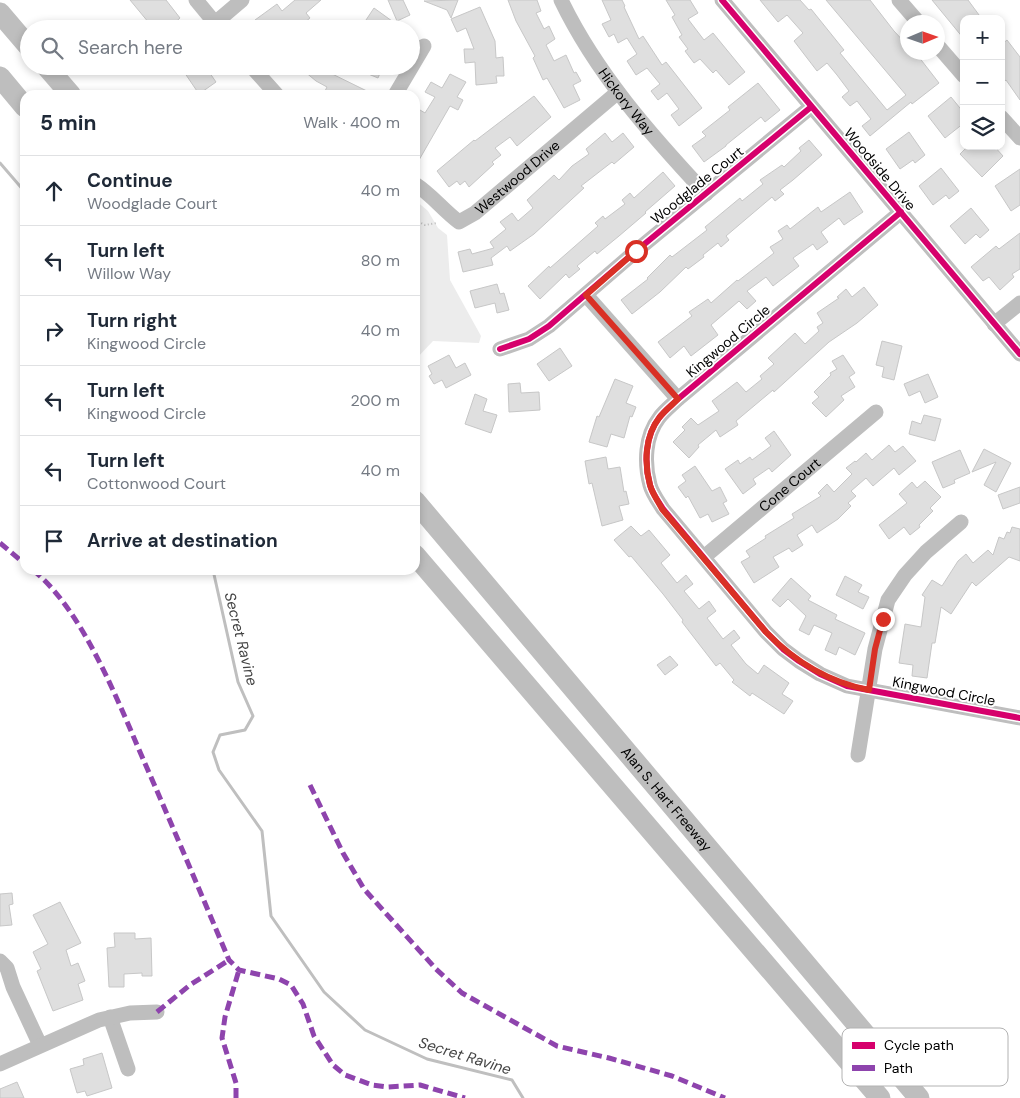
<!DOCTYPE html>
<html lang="en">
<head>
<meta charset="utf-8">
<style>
  :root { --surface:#fff; --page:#f2f2f3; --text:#1f2937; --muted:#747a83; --line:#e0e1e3 }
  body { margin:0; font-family:"DM Sans",sans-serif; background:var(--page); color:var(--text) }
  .controls { position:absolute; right:15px; top:15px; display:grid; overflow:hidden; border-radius:10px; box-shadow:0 2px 8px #0003 }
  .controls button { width:45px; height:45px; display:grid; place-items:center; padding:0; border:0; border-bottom:1px solid var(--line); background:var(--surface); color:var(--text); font:25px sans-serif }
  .compass { position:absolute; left:900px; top:15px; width:45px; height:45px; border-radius:50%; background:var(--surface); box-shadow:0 2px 8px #0003; rotate:88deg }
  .stop { position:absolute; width:15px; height:15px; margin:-11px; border:4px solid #d93025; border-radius:50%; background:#fff }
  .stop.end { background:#d93025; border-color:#fff; box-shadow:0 1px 5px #0008 }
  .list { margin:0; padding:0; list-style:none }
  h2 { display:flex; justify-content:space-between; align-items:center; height:65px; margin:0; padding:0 20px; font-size:21px }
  h2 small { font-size:16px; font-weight:400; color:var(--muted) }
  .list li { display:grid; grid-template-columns:32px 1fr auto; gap:15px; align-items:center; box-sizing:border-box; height:70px; padding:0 20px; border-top:1px solid var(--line) }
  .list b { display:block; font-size:19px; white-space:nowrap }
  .list p { margin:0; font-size:16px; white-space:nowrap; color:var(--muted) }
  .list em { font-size:16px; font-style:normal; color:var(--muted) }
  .icon { flex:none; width:28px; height:28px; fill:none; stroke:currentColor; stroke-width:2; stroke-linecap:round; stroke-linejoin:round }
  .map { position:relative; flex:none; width:1020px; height:1098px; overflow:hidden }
  .search { position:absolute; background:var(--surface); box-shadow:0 2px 8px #0003; left:20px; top:20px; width:400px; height:55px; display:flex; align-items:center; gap:12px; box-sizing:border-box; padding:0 18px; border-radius:28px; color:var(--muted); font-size:19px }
  .panel { position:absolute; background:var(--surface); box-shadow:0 2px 8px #0003; left:20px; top:90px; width:400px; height:485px; border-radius:15px }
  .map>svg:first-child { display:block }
  .green { fill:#ececec }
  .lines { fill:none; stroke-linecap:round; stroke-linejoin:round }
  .stream { stroke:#bfbfbf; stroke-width:3 }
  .building { fill:#dfdfdf; stroke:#c7c7c7 }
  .path { stroke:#b9b9b9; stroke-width:2; stroke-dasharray:1 2.5; stroke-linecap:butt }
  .minor { stroke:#bebebe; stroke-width:15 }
  .highway { stroke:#bebebe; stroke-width:21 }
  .quiet { stroke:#8e44ad; stroke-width:5; stroke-dasharray:10 5; stroke-linecap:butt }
  .cycleway-casing { stroke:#fff; stroke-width:9 }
  .cycleway { stroke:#d6006c; stroke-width:6 }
  .route { stroke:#d93025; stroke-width:6 }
  .labels { text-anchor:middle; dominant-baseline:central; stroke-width:4; stroke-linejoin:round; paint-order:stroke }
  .street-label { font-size:14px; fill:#000; stroke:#fff }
  .water-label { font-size:15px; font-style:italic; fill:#444; stroke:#fff }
  .key { fill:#fff; stroke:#b2b2b2; stroke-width:1 }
  .key-label { font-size:14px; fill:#000 }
</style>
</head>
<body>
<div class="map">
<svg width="1020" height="1098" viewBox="0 0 1020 1098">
  <rect width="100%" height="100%" fill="#fff"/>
  <path class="green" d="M415 200 428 211 438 228 447 235 450 280 481 336 479 343 433 341 415 360Z"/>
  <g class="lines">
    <g class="stream">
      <path d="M0 163 25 192"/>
      <path d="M213 570 238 682 253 716 245 730 220 735 213 752 219 770 262 831 271 916 324 992 365 1030 427 1059 512 1080 523 1098"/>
    </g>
  </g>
  <g class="building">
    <path d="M130 0H166L180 18 168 29H154Z"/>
    <path d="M295 0H321L306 13 310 18 297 29H263L255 20 277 4 282 11Z"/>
    <path d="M388 0H403L410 15 397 21Z"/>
    <path d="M458 0 451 18 447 10 424 1Z"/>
    <path d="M508 0H537L541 11 536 13 544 29 549 26 555 39 546 45 554 61 566 55 574 73 576 72 581 81 573 85 580 100 564 108 547 78 543 80 533 58 535 56 516 21Z"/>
    <path d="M602 0H622L625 6 624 7 639 39 643 36 662 65 666 62 702 108 679 126 671 115 679 109 667 93 658 100 651 91 660 84 647 68 636 75 627 61 637 54 627 38 618 43 614 34 609 37 602 24 611 20Z"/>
    <path d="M666 0H690L698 13 688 19 704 40 713 33 745 72 729 85 716 70 713 73 700 59 694 63 685 51 688 49 679 37 682 35 672 17 675 15Z"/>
    <path d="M760 0H800L809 10 811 9 844 50 840 53 887 110 906 95 826 0H870L894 31 908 46V52H915L939 83 912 104 911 102 870 136 862 126 871 119 857 101 850 106 842 97 849 91 837 75 827 63 817 71 794 41 803 33 787 15 778 22Z"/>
    <path d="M932 0H968L982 19H964V39Z"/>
    <path d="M480 7 495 41 496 58 503 57 504 76H496L497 83 476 85 475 62 465 63 464 49H474L466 28 457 32 451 19Z"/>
    <path d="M374 8 403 29H360Z"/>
    <path d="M1007 40 1020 57V100L1006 80 1001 84V45Z"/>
    <path d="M180 66H205L216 82 199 94Z"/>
    <path d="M298 66H316L375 95H323L327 87 316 81Z"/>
    <path d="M349 66H383L378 78Z"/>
    <path d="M450 74 466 82 457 97 463 100 458 110 450 106 415 167V107L425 113 435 97 425 92 431 82 442 88Z"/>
    <path d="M758 83 780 110 765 122 761 117 726 145V146L704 162 692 146 706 136 702 132 730 110 728 107Z"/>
    <path d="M534 96 551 117 517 146 510 137 495 148 501 155 492 162 494 164 469 187 465 181 460 185 457 181 449 187 437 171 474 140 475 141Z"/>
    <path d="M951 97 964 113V123L945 138 928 116Z"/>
    <path d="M909 132 925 155 915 163 913 160 900 169 886 149Z"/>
    <path d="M605 133 612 142 623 133 634 147 614 164 612 162 581 186 584 188 534 234 510 251 507 246 491 258 493 265 463 272 458 252 470 249 472 254 494 248 490 242 506 229 500 222 512 213 518 221 533 208 527 200 554 175 559 180 572 166 589 154 586 149Z"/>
    <path d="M809 140 822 155 793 180 780 190 784 194 775 201 772 197 726 236 729 240 721 247 718 243 703 255 704 257 688 269 686 267 660 292 632 314 621 300 648 279 647 278 670 255 672 257 707 230 705 227 740 198 742 201 763 184 760 180 782 165 784 167 801 151 799 148Z"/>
    <path d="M968 146H994L1003 156 982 177 960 154Z"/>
    <path d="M941 168 959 191 949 199 946 195 933 205 919 186Z"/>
    <path d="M1020 169V205L1011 211 995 186Z"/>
    <path d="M663 172 675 186 645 212 646 213 619 236 597 254 595 251 577 266 580 269 569 278 566 274 540 299 528 286 549 266 550 268 598 226 595 223 603 216 605 219 625 204 622 200 630 193 634 198Z"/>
    <path d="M850 192 863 212 844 225 839 218 821 232 828 242 817 250 813 244 793 258 799 266 773 286 766 277 747 291 756 301 747 309 739 301 711 325 718 335 691 356 684 346 670 358 658 342 692 316 689 312 708 299 711 303 737 280 738 281 774 253 770 247 783 239 778 231 787 225 790 229 818 207 821 212Z"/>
    <path d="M971 208 989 230 980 238 976 234 965 244 950 226Z"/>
    <path d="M1020 233V269L1012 274 1014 277 1000 290 989 277 983 281 971 267 996 246 999 249Z"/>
    <path d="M497 284 500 294 504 293 509 310 497 313 495 303 475 308 470 291Z"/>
    <path d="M864 287 878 305 857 323 829 342 774 392 773 390 736 421 738 425 720 437 716 430 698 445 699 447 689 458 673 442 685 430 682 427 691 418 698 425 719 411 712 401 737 382 746 392 762 379 760 376 774 364 768 358 795 333 805 344 819 331 817 327 823 323 817 313 839 298 837 297 846 289 852 297Z"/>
    <path d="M882 341 902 346 894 380 882 377 884 367 876 365Z"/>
    <path d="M560 348 572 366 549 381 537 364Z"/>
    <path d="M449 355 456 368 465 363 471 375 446 388 442 380 434 384 429 376 432 374 428 366Z"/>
    <path d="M843 355 855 373 849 377 855 387 841 396 844 400 826 417 812 403 819 397 814 392 831 375 830 373 837 369 832 361Z"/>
    <path d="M928 374 938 397 925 403 920 391 909 396 904 384Z"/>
    <path d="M615 379 633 386 626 403 636 407 632 417 630 416 624 438 611 434 607 447 589 442 597 416 599 417Z"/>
    <path d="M520 383 521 393 539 392 540 410 509 412 508 384Z"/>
    <path d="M475 394 487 399 483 411 497 415 491 433 465 424Z"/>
    <path d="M924 415 941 419 935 441 909 434 912 421 921 424Z"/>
    <path d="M774 431 791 455 772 472 769 468 753 479 756 484 743 494 725 469 738 460 740 464 750 457 752 460 771 446 765 438Z"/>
    <path d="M889 445 895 452 903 446 916 461 899 475 894 468 873 486 866 478 851 491 856 496 848 503 851 506 838 519 817 533 812 525 797 535 803 545 792 552 789 548 773 557 779 567 754 583 741 562 750 557 746 551 766 538 765 536 794 518 792 514 821 496 818 493 827 484 834 492 852 474 846 468 855 461 856 462 866 453 872 460Z"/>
    <path d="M984 449 1011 463 996 492 984 485 996 462 972 472Z"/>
    <path d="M960 450 970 473 954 480 955 483 943 488 932 462Z"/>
    <path d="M606 457 608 469 620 467 624 492 626 491 629 504 619 506 623 520 602 526 592 483 589 484 585 461Z"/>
    <path d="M695 466 712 491 720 487 727 501 723 503 729 514 712 522 708 514 700 518 688 496 686 498 678 487 686 481 682 475Z"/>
    <path d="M925 481 941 497 930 508 933 511 919 525 920 527 910 535 904 527 889 539 879 525 907 503 899 494 912 482 917 488Z"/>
    <path d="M1020 487V503L1003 509 998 495Z"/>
    <path d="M631 526 641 536 649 530 670 555 661 563 677 583 686 575 693 584 684 591 699 609 709 601 716 611 707 618 723 639 734 630 740 638 731 645 746 664 758 674 764 665 789 683 782 694 793 701 784 714 752 693 750 696 732 682 734 680 720 663 716 666 682 622 683 620 663 594 631 556 629 557 614 540Z"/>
    <path d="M1012 527 1020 529V561L1009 557 976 586 972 582 951 614 941 607 935 643H932L927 678 912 676 913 665 899 663 905 624 921 627 925 597 922 595 932 580 942 586 958 561 966 554 973 563 988 550 993 555 999 537 1004 539 1007 532 1010 533Z"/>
    <path d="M845 576 862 585 858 592 869 597 863 609 836 595Z"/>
    <path d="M791 578 811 596 808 600 837 615 835 619 865 633 855 655 839 647 836 655 825 650 832 633 814 625 809 635 799 630 806 616 788 599 780 607 772 600Z"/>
    <path d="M670 656 678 665 665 675 657 665Z"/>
    <path d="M12 893 13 904 9 905 12 925 0 926V894Z"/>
    <path d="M60 902 81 943 66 950 71 966 78 963 85 981 78 984 83 1000 53 1011 37 971 41 969 33 952 48 944 33 915Z"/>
    <path d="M114 933H135V939L151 938 152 976H142V973L124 974V987H109L107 948 115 947Z"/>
    <path d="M102 1053 112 1088 87 1096 85 1091 77 1093 70 1069 84 1065 83 1059Z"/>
    <path d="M17 1082 24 1098H0V1089Z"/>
  </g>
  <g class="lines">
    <path class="path" d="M415 220 425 225 437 223"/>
    <g class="minor">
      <path d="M196 0 220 29"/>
      <path id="s1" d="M561 0C596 73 651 135 706 194"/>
      <path d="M722 0 1020 354"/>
      <path d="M899 0 918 22"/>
      <path d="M215 23 242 0"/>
      <path d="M938 46 964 76"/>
      <path d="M251 66 277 95"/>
      <path d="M395 95 424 46"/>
      <path d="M1001 117 1020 138"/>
      <path id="s2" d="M415 184C432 195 443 210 459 222L475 213 618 92"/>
      <path d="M901 212 678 399C672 405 664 411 659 418 645 436 644 463 650 485 652 493 658 501 663 509L766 632 783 649 799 661 820 674 847 686 1020 718"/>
      <path d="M586 295 678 399"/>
      <path d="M994 324 1020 303"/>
      <path d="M500 349 529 339 549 326 636 251 811 107"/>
      <path id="s3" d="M704 557 876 412"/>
      <path d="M858 755 875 649 888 600 905 575 926 552 961 522"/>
      <path d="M0 961 7 968 13 987 40 1045"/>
      <path d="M110 1017 128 1069"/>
      <path d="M0 1064 99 1020 130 1013 157 1012"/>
    </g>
    <g class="highway">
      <path d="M0 13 29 47"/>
      <path d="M46 66 71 95"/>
      <path d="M0 77 25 107"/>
      <path id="s4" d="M415 501 919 1098"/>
      <path d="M415 555 880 1098"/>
    </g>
    <g class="quiet">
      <path d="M0 543 25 564"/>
      <path d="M33 570C85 612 120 707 147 768 175 832 202 896 229 960L239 970 279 979 291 985 303 1004 314 1036 333 1065 345 1075 372 1085 388 1087 420 1085 465 1098"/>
      <path d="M310 785 343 853 364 889 436 969 462 993 557 1046 609 1058 672 1076 725 1098"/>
      <path d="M157 1012 190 985 229 960"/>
      <path d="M236 1098V1083L222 1038 225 1017 239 970"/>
    </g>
    <defs>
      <g id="cycleway">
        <path d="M722 0 1020 354"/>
        <path d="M901 212 678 399C672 405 664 411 659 418 645 436 644 463 650 485 652 493 658 501 663 509L766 632 783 649 799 661 820 674 847 686 1020 718"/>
        <path d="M500 349 529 339 549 326 636 251 811 107"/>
      </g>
    </defs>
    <use href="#cycleway" class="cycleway-casing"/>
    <use href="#cycleway" class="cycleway"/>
  </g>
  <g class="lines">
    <path class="route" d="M636 251 586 295 678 399C672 405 664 411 659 418 645 436 644 463 650 485 652 493 658 501 662 509L766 632C795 662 828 682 869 690L875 649 883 619"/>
  </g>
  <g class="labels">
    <g class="street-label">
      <text stroke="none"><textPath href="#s1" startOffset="121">Hickory Way</textPath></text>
      <text transform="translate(880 169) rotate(50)">Woodside Drive</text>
      <text stroke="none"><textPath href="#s2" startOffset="132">Westwood Drive</textPath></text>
      <text transform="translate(697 185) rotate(-39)">Woodglade Court</text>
      <text transform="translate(728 341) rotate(-40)">Kingwood Circle</text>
      <text stroke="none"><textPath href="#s3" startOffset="112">Cone Court</textPath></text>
      <text transform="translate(944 691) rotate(11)">Kingwood Circle</text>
      <text stroke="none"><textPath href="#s4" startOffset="390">Alan S. Hart Freeway</textPath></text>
    </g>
    <g class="water-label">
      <text transform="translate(241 639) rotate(76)">Secret Ravine</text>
      <text transform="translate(465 1056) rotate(17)">Secret Ravine</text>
    </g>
  </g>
  <rect x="842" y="1028" width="166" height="58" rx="8" class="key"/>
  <rect x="852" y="1042" width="23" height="7" fill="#d6006c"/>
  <rect x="852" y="1065" width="23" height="6" fill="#8e44ad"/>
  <g class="key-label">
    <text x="884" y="1050">Cycle path</text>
    <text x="884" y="1073">Path</text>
  </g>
</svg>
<div class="controls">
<button>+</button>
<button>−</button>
<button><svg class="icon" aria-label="layers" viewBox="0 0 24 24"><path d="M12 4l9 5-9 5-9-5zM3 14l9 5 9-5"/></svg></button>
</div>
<svg class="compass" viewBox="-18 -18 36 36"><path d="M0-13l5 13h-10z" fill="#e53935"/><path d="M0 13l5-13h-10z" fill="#747a83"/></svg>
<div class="stop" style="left:636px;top:251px"></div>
<div class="stop end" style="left:883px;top:619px"></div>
<div class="search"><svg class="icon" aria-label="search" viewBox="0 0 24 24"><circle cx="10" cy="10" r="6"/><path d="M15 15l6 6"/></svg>Search here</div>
<section class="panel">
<h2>5 min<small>Walk · 400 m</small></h2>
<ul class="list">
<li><svg class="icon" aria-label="ahead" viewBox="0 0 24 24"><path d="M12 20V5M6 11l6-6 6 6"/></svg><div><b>Continue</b><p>Woodglade Court</p></div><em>40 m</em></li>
<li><svg class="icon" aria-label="left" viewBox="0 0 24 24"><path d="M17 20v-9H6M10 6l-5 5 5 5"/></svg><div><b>Turn left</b><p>Willow Way</p></div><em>80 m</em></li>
<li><svg class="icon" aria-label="right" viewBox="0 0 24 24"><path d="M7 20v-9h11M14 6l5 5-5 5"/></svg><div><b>Turn right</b><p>Kingwood Circle</p></div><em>40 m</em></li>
<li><svg class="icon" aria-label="left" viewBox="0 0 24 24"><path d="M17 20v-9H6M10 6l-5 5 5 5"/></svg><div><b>Turn left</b><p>Kingwood Circle</p></div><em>200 m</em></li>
<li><svg class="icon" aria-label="left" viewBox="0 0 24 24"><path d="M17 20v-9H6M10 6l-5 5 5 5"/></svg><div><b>Turn left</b><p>Cottonwood Court</p></div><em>40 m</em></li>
<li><svg class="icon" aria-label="arrive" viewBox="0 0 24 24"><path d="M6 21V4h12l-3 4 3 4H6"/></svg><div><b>Arrive at destination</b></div></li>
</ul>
</section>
</div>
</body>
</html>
